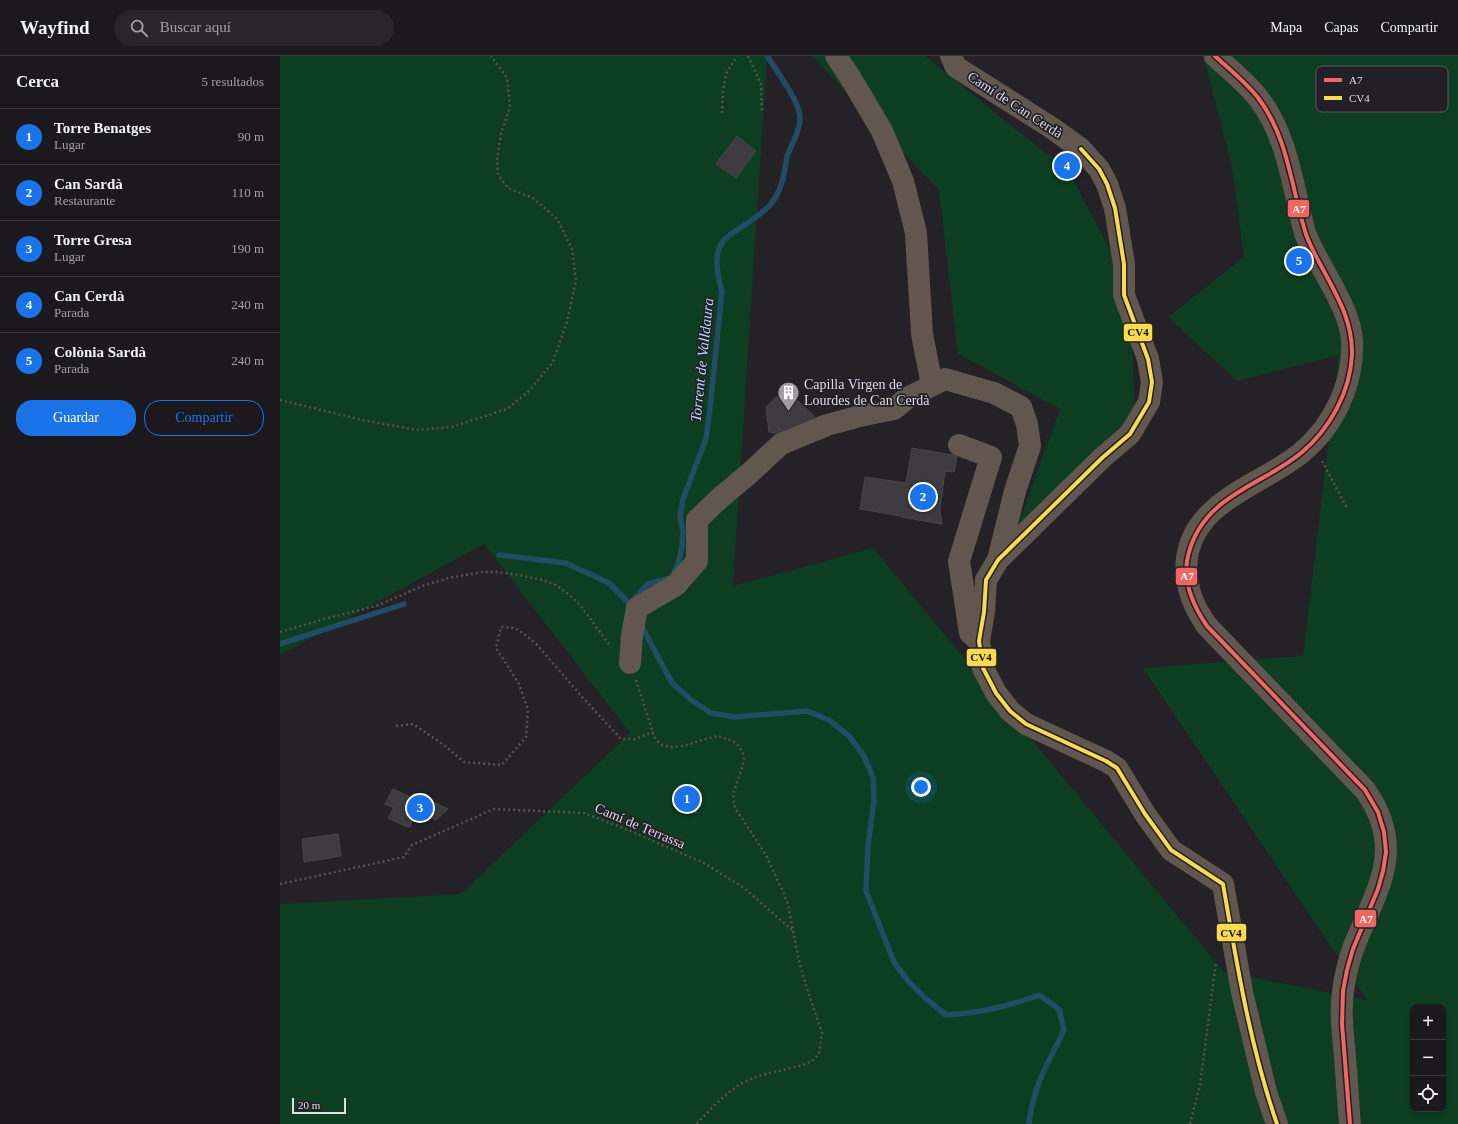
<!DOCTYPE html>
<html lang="es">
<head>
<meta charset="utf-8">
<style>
  :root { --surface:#1b191d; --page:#28262a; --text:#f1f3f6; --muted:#a0a0a4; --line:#39383b; --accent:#1a73e8 }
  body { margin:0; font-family:Georgia,serif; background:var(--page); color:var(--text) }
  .controls { position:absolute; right:12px; bottom:12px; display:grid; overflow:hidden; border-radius:8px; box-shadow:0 2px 6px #0003 }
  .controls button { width:36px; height:36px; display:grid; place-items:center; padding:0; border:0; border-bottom:1px solid var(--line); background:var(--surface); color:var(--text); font:20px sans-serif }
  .scale { position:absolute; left:12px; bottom:10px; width:54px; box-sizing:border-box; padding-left:4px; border:2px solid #dfdde4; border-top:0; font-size:11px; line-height:14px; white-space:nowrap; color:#dfdde4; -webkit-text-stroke:3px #231f29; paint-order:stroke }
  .you { position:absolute; left:641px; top:731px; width:14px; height:14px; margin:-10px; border:3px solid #fff; border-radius:50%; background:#1a73e8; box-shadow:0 0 0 6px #1a73e833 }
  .badge { display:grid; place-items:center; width:26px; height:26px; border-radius:50%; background:var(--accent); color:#fff; font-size:13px; font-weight:700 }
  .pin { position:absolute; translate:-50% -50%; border:2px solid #fff; box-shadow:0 1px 4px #0006 }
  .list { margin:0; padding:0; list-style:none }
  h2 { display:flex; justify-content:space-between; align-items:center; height:52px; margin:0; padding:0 16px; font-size:17px }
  h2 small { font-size:13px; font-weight:400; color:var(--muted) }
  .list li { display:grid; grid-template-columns:26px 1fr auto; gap:12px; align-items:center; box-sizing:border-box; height:56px; padding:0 16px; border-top:1px solid var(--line) }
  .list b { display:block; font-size:15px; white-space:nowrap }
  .list p { margin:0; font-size:13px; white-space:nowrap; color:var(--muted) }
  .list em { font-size:13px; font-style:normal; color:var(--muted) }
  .actions { display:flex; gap:8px; padding:12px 16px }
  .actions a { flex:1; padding:9px 0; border:1px solid var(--accent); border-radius:16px; text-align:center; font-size:14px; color:var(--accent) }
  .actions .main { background:var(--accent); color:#fff }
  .icon { flex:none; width:22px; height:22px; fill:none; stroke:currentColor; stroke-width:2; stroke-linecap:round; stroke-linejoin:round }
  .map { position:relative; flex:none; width:1178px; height:1068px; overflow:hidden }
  header { display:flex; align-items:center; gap:24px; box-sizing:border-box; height:56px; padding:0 20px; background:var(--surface); border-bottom:1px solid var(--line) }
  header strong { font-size:19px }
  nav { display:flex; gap:22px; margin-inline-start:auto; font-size:14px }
  .search { width:280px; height:36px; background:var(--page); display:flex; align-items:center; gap:10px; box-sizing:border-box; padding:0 14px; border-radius:22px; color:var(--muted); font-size:15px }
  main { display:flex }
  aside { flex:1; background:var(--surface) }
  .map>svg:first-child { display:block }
  .green { fill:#0d3e21; fill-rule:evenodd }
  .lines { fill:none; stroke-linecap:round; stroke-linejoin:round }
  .stream { stroke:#214c66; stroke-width:5.5 }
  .building { fill:#3d3b40; stroke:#48464b }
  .path { stroke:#5a524c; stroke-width:2.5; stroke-dasharray:2 3; stroke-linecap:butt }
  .minor { stroke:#61574e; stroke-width:22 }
  .bus-1-casing { stroke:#231f29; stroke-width:7 }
  .bus-2-casing { stroke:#231f29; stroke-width:7 }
  .bus-1 { stroke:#f06661; stroke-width:4 }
  .bus-2 { stroke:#f9db4f; stroke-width:4 }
  .labels { text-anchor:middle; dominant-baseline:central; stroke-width:3.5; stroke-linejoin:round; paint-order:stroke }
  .street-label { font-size:14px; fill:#dfdde4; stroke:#231f29 }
  .poi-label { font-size:14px; fill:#dfdde4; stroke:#231f29; text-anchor:start }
  .water-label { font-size:15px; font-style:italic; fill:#b3dcf8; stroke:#231f29 }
  .key { fill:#231f29; stroke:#5b5861; stroke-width:1 }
  .key-label { font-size:11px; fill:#dfdde4 }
  .line-badge { stroke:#231f29; stroke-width:1.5 }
  .badge-label { font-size:11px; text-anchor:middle; font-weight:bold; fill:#fff }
  .pale-badge-label { font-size:11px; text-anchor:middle; font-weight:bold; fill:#111 }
</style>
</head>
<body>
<header>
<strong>Wayfind</strong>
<div class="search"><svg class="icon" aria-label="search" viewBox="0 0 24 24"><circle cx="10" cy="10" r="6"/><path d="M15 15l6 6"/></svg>Buscar aquí</div>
<nav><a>Mapa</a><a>Capas</a><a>Compartir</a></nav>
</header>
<main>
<aside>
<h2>Cerca<small>5 resultados</small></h2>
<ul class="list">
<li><span class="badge">1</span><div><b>Torre Benatges</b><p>Lugar</p></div><em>90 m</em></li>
<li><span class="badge">2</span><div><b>Can Sardà</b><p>Restaurante</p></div><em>110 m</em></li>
<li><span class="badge">3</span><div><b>Torre Gresa</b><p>Lugar</p></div><em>190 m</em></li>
<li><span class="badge">4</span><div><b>Can Cerdà</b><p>Parada</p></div><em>240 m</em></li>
<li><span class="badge">5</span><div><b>Colònia Sardà</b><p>Parada</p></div><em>240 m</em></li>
</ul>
<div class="actions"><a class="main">Guardar</a><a>Compartir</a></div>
</aside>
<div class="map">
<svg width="1178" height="1068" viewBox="0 0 1178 1068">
  <rect width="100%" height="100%" fill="#242127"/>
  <g class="green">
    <path d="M0 0H487L453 530 593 492 944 916 1087 944 863 612 1023 600 1059 299 957 325 888 261 964 201 952 110 923 0H1178V1068H0V848L181 838 350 677 204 488 0 599ZM1133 951H1163V1053H1133Z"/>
    <path d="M532 0H645L789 116 850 232 855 365 734 481 780 353 678 298 659 134Z"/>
  </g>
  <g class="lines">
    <g class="stream">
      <path d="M219 499 286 507 329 527 352 550"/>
      <path d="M354 543 368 528 391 522 398 509 402 491 403 476 400 460 403 443 426 383 430 352 442 236C424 172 456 184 490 149 499 139 503 126 505 113 506 108 506 102 508 98 513 86 519 76 520 64 522 48 496 14 487 0"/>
      <path d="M361 569 392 627 410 643 431 657 455 661 527 655 549 664 569 680 584 700 593 721 594 744 588 789 586 835 614 906 628 925 645 942 666 959C700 957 727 951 759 939L779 953 784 974C769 1005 752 1033 749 1068"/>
      <path d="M0 588 124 548"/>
    </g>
  </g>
  <g class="building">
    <path d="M457 80 476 95 456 122 436 108Z"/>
    <path d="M505 333 535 361 496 377 489 376 486 351Z"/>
    <path d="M632 392 672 399 677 401 674 416 665 415 660 454 662 468 621 461V460L580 453 585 421 626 427Z"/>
    <path d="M399 731 422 737 416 757 393 749Z"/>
    <path d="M113 733 145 748 149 744 168 753 156 764 146 759 142 766 133 763 130 771 125 770 108 762 114 752 105 748Z"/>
    <path d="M58 778 61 800 24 806 22 783Z"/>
  </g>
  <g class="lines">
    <g class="path">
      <path d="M468 0 481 28 482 56"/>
      <path d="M442 57 443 36 446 18 457 0"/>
      <path d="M0 344 82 364 137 374 172 371 227 353 249 335 273 306 287 266 296 224 292 193 277 163 253 142 228 132 218 119 217 104 221 77 230 51 227 22 211 0"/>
      <path d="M1042 405 1067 452"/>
      <path d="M0 576 48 562 96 550 145 529 169 522 202 516H218L239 519 262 524 276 529 288 538 300 549 331 591"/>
      <path d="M356 624 374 680 377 685 382 689 392 691 403 690 429 682 438 680 453 685 459 690 464 699 463 709 453 738 455 752 486 799 503 836 508 848 518 901 526 930 542 977 539 998 532 1005 523 1009 478 1020 460 1028 442 1042 416 1068"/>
      <path d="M116 670 133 668 164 689 184 706 222 709 246 681 248 654 239 628 216 592 221 571 235 572 247 580 258 590 304 643 341 683H355L373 676"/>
      <path d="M0 828 124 801 132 789 214 753 304 757 343 772 424 807 464 832 512 874"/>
      <path d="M910 1068 920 1029 936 906"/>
    </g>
    <g class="minor">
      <path d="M556 0 570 21 602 75 623 125 636 177 642 278 652 329"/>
      <path d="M671 0 676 11 772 72 801 93 819 113 827 128 835 152 844 208V239L868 303 872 326 869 346 850 378 822 402 718 504 706 524 704 556 699 585 703 612 716 637 730 655 746 668 826 705 837 712 865 758 891 794 943 828 962 936 986 1036 997 1068"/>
      <path d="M935 0C950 14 967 27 979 43 1008 81 1013 132 1025 177 1038 211 1070 250 1072 285 1074 327 1054 370 1021 397 982 429 915 444 907 502 904 528 912 549 927 570L1085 734C1128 795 1095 835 1073 893 1068 907 1065 921 1063 935 1060 957 1063 979 1065 1001 1067 1024 1068 1046 1070 1068"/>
      <path d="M679 389 711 401 679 505 690 577 699 585"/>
      <path d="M350 607 352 579 357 552 396 529 417 505V464L440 442 471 416 501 388 547 369 584 359 614 353 627 342 665 323 714 337 741 351 747 368 750 390 735 435 718 504"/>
    </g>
    <defs>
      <path id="bus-1" d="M935 0C950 14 967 27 979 43 1008 82 1011 130 1025 175 1028 186 1034 196 1039 206 1055 236 1073 264 1072 299 1070 336 1050 373 1021 397 981 430 925 439 909 496 901 522 912 548 927 570L1085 734 1098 756 1104 776 1106 796 1103 815 1098 833 1073 893 1067 914 1063 935 1062 968 1070 1068"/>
      <path id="bus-2" d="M801 93 819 113 827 128 835 152 844 208V239L868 303 872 326 869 346 850 378 822 402 718 504 706 524 704 556 699 585 703 612 716 637 730 655 746 668 826 705 837 712 865 758 891 794 943 828C957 909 970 990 997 1068"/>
    </defs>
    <use href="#bus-1" class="bus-1-casing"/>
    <use href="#bus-2" class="bus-2-casing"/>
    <use href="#bus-1" class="bus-1"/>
    <use href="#bus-2" class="bus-2"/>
  </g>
  <defs>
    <symbol id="building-pin" viewBox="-11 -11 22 30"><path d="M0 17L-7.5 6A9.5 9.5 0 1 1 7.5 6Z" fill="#9e9ba2" stroke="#231f29"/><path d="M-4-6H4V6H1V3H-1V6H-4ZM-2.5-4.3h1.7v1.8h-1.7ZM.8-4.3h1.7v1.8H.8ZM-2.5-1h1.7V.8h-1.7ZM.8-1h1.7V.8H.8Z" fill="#fff"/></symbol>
  </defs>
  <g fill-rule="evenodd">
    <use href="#building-pin" x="496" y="324" width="25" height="34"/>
  </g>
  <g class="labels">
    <g class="street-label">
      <text transform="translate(735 49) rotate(33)">Camí de Can Cerdà</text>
      <text transform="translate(360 770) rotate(23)">Camí de Terrassa</text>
    </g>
    <g class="poi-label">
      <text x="524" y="328">Capilla Virgen de<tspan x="524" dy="16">Lourdes de Can Cerdà</tspan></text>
    </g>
    <g class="water-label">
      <text transform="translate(422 304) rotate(-84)">Torrent de Valldaura</text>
    </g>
  </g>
  <rect x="1036" y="10" width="132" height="46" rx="6" class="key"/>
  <rect x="1044" y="22" width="18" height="4" fill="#f06661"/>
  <rect x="1044" y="40" width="18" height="4" fill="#f9db4f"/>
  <g class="key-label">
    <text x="1069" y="28">A7</text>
    <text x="1069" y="46">CV4</text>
  </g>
  <g class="line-badge">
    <rect x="1007" y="143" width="23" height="19" rx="4" fill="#f06661"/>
    <rect x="843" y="267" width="30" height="19" rx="4" fill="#f9db4f"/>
    <rect x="895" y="511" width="23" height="19" rx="4" fill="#f06661"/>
    <rect x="686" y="592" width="31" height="19" rx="4" fill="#f9db4f"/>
    <rect x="1074" y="853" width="23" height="19" rx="4" fill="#f06661"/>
    <rect x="936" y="867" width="31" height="19" rx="4" fill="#f9db4f"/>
  </g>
  <g class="badge-label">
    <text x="1019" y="157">A7</text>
    <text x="907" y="524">A7</text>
    <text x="1086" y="867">A7</text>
  </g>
  <g class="pale-badge-label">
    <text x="858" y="280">CV4</text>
    <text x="701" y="605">CV4</text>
    <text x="951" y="881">CV4</text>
  </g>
</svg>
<div class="controls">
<button>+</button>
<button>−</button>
<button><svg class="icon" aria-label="locate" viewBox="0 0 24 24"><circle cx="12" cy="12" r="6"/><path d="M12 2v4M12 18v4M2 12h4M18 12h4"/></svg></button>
</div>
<div class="scale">20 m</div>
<div class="you"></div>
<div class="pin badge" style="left:407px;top:743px">1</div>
<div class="pin badge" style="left:643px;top:441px">2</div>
<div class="pin badge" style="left:140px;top:752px">3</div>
<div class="pin badge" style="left:787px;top:110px">4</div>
<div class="pin badge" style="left:1019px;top:205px">5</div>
</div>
</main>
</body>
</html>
